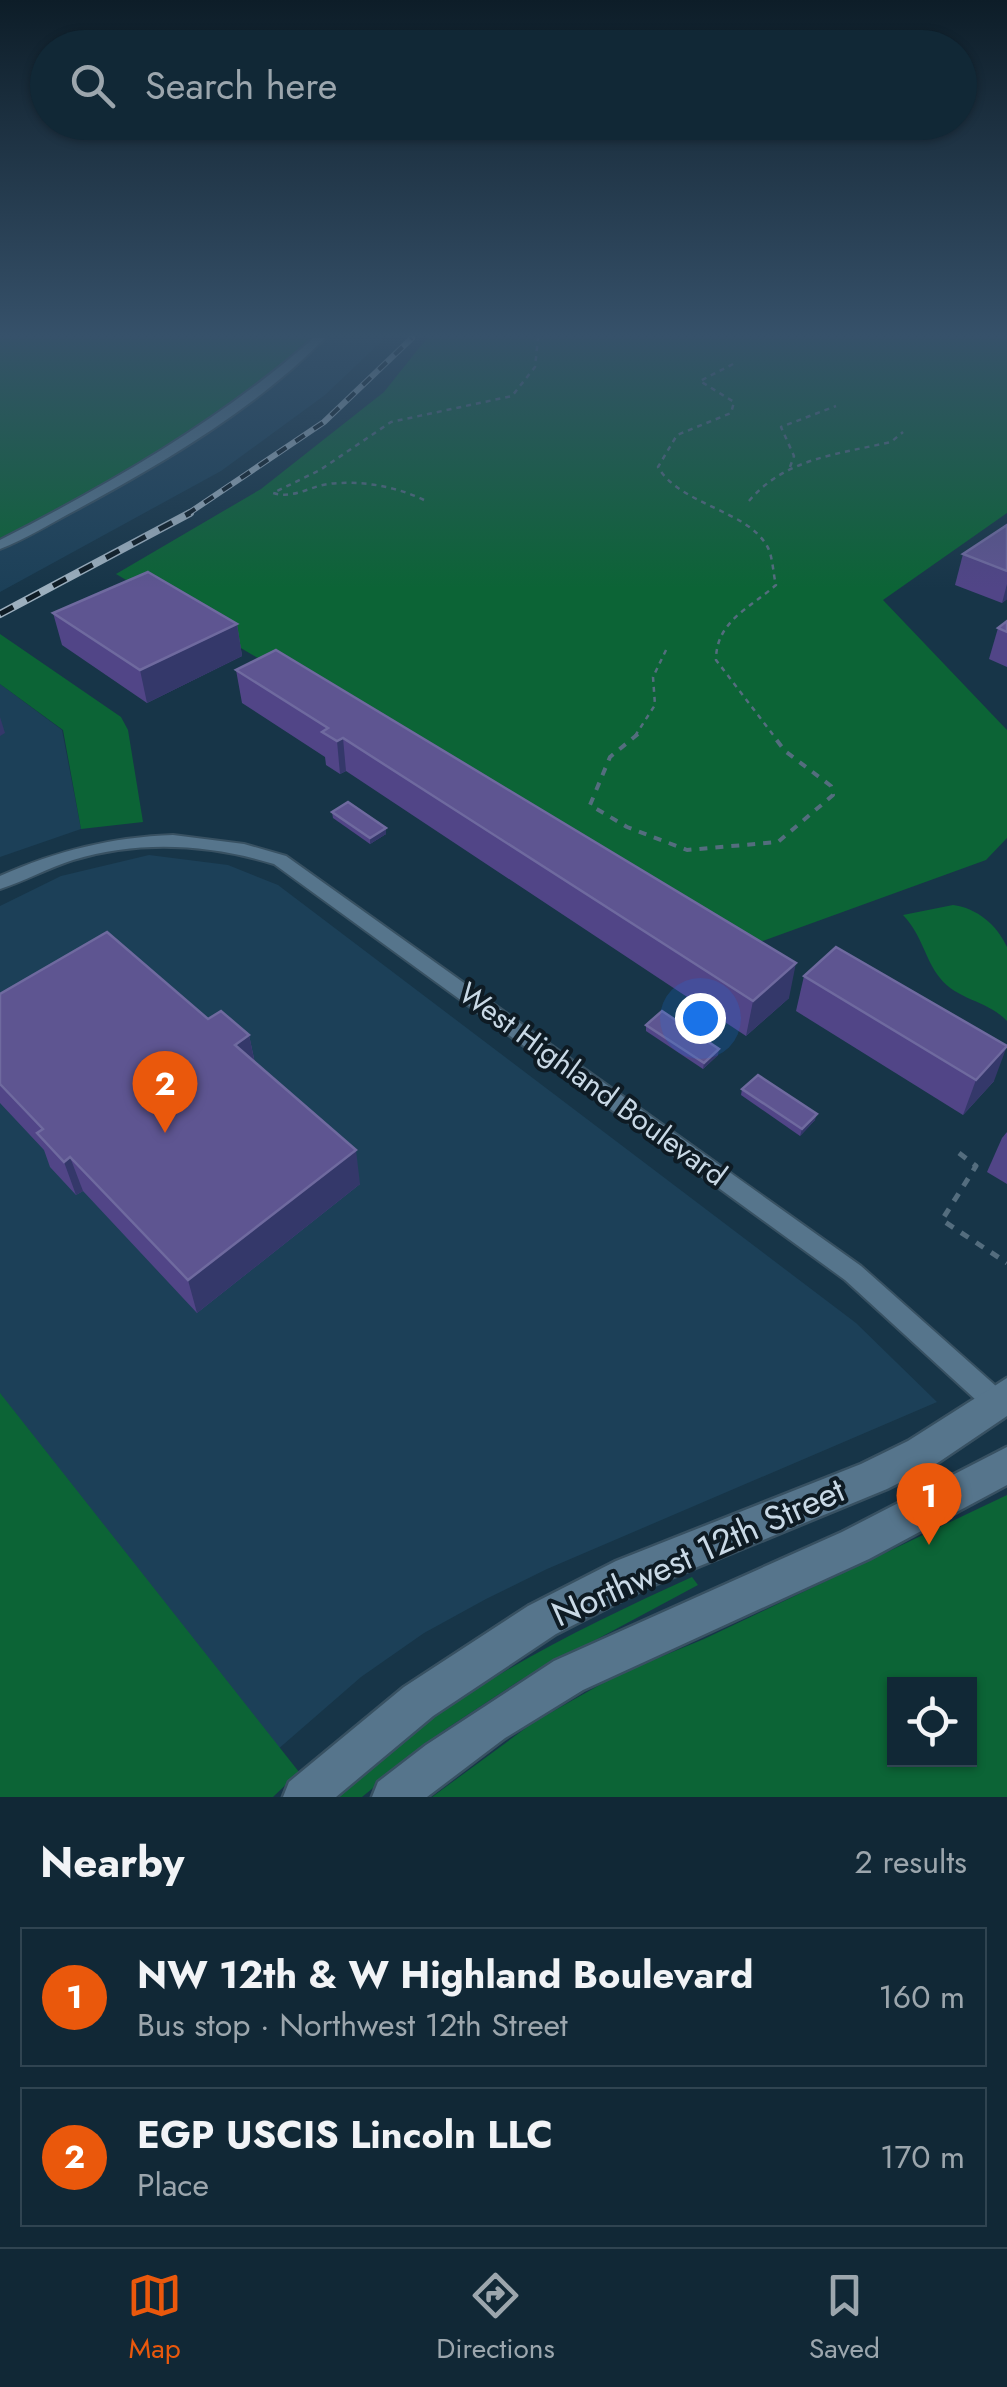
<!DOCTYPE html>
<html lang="en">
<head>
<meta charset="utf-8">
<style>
  :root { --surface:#112836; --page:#1e3442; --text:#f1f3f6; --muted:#9ca6ad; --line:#304451; --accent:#ea580c }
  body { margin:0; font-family:Jost,sans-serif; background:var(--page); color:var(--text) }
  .controls { position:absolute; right:30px; bottom:30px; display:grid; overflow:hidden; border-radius:0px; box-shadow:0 2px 8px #0004 }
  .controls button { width:90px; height:90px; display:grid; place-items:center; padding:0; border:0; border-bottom:2px solid var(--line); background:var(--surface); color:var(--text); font:50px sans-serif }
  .you { position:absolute; left:700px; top:1018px; width:35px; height:35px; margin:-25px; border:8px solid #fff; border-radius:50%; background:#1a73e8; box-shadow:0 0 0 15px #1a73e833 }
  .badge { display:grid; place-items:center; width:65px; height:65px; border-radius:50%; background:var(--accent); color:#fff; font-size:32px; font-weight:700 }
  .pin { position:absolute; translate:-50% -82px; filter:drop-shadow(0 2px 5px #0008) }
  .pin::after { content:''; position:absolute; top:52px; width:35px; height:30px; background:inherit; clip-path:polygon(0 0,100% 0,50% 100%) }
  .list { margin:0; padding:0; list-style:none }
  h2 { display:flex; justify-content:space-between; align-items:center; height:130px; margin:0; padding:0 40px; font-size:42px }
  h2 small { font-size:32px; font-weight:400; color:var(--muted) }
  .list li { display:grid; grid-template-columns:65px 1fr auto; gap:30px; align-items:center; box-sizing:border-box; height:140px; margin:0 20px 20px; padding:0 20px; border:2px solid var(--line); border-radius:0px }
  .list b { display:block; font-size:38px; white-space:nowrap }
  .list p { margin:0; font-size:32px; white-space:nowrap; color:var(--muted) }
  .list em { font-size:32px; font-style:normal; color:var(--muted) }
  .icon { flex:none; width:55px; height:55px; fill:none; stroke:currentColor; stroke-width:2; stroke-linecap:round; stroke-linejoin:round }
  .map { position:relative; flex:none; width:1007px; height:1797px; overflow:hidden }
  .search { position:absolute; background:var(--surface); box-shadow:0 2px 8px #0004; left:30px; right:30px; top:30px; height:110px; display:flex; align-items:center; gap:25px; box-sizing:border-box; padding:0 35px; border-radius:55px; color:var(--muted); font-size:38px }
  .sheet { height:450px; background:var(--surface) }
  nav { display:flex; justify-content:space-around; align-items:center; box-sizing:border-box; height:140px; border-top:2px solid var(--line); background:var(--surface); font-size:28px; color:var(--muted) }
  nav a { display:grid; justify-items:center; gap:5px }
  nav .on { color:var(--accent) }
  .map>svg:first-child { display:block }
  .built { fill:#1c4058 }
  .green { fill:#0c6436; fill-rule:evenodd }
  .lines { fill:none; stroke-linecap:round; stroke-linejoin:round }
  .street-casing { stroke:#385162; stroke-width:4 }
  .secondary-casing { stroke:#385162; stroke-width:5 }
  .path-far2 { stroke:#546d7e; stroke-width:2.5; stroke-dasharray:5 5; stroke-linecap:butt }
  .path-far1 { stroke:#546d7e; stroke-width:4; stroke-dasharray:8 8; stroke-linecap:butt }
  .path { stroke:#546d7e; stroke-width:5; stroke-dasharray:9 9; stroke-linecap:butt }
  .street { fill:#56758c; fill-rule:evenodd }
  .secondary { fill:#56758c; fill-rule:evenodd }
  .rail-far1-casing { stroke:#9cafbe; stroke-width:6 }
  .rail-casing { stroke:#9cafbe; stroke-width:8 }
  .rail-far1 { stroke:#0e1b24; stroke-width:4; stroke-dasharray:11; stroke-linecap:butt }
  .rail { stroke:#0e1b24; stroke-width:5; stroke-dasharray:15; stroke-linecap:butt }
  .wall { fill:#514587 }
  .shaded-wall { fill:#34386a }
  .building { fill:#5e5591; stroke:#6f6a9f; stroke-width:2.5 }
  .labels { text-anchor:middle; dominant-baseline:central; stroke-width:8; stroke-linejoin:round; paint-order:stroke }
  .street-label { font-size:30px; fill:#c9d9e6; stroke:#0e1b24 }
  .near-street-label { font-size:35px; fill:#c9d9e6; stroke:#0e1b24 }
</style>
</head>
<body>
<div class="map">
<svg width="1007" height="1797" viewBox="0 0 1007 1797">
  <rect width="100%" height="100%" fill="#173548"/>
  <g class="built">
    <path d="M0 338H385L325 395 221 471 0 592Z"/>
    <path d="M0 684 62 730 81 829 0 857Z"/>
    <path d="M149 855 228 865 278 885 856 1323 937 1402 547 1569 486 1599 424 1633 361 1677 269 1757 0 1797V906L61 876Z"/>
  </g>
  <g class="green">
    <path d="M0 338H310C220 421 110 484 0 538Z"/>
    <path d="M427 338H1007V513L883 600 1007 730V838L986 860 746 947 116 574 261 489 384 392Z"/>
    <path d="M0 634 121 717 128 730 143 822 81 829 63 730 0 684Z"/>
    <path d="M953 905C977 908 997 925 1007 947 1007 959 1007 1005 1007 1021 989 1001 957 1000 940 978 924 958 923 936 903 915Z"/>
    <path d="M0 1393 299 1772 273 1797H0Z"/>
    <path d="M1007 1495V1797H432L534 1722 619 1674 704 1639ZM894 1684H970V1760H894Z"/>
    <path d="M692 1577 698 1585 519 1681 443 1731 362 1797H336C438 1698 564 1635 692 1577Z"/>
  </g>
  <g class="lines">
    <defs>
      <g id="street">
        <path d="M314 338H325C255 409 163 463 76 510 51 523 26 539 0 549V540C112 483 219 421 314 338Z"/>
        <path d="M173 835 244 844 286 856 861 1266 1006 1395V1411L997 1415 988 1411 845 1280 274 864C208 844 140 840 73 860 48 868 25 881 0 889V876C56 851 112 837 173 835Z"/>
      </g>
      <g id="secondary">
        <path d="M1007 1378V1416L933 1466 887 1489 644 1589 556 1634 433 1716 336 1797H283L289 1782 404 1687 528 1606 616 1561 861 1464 908 1441Z"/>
        <path d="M1007 1447V1485L869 1559 583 1690 505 1738 427 1797H372L378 1782 426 1745 554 1661 842 1532Z"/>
      </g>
    </defs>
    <use href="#street" class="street-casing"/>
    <use href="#secondary" class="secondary-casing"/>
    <g class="path-far2">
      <path d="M733 364 700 381 734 402 731 413 677 435 658 467C680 505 747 510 767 546 773 556 773 574 776 585 750 608 716 621 716 660L774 736"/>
      <path d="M790 467 794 456 781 427 836 406"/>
      <path d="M424 500C395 486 360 480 328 484 308 487 294 499 273 493L320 470 391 422 512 396 535 367 538 338"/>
      <path d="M749 501C785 458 839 454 891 442L903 432"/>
      <path d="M635 736 655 705 653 677 667 648"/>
    </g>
    <path class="path-far1" d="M638 734 610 757 590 805 627 827 687 850 778 842 833 795 831 786 785 751 772 734"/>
    <path class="path" d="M959 1153 976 1166 942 1220 1007 1263"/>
    <use href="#street" class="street"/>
    <use href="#secondary" class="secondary"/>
    <defs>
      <path id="rail-far1" d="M186 515 324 422 412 338"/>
      <path id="rail" d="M0 614 190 513"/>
    </defs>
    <use href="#rail-far1" class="rail-far1-casing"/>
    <use href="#rail" class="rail-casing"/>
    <use href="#rail-far1" class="rail-far1"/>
    <use href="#rail" class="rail"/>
  </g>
  <g class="wall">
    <path d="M1007 525V599L1002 603 955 585 963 554Z"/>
    <path d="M53 613 237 624 242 656 147 703 62 645Z"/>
    <path d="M1007 621V667L989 659 998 628Z"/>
    <path d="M236 670 789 998 746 1036 346 771 340 774 326 765 325 757 242 703Z"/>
    <path d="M332 812 386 834 370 844 333 818Z"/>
    <path d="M804 976 994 1081 963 1115 796 1011Z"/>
    <path d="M0 994 208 1019 249 1035 255 1063 360 1184 197 1313 83 1191 76 1195 50 1167 44 1150 0 1103Z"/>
    <path d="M646 1025 718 1055 703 1069 646 1031Z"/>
    <path d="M742 1089 815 1120 800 1136 741 1095Z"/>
    <path d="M1007 1132V1184L987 1172 1002 1138Z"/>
  </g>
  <g class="shaded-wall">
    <path d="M1007 584V599L1002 603Z"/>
    <path d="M237 624 242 656 147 703 140 670Z"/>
    <path d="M0 717 5 733 0 736Z"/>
    <path d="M343 738 346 771 340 774 337 741Z"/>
    <path d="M386 828V834L370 844V838Z"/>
    <path d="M796 963 789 998 746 1036 753 1001Z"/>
    <path d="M249 1035 256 1069 235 1045Z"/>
    <path d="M1007 1046 994 1081 963 1115 976 1080Z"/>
    <path d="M719 1049 718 1055 703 1069 704 1063Z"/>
    <path d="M817 1114 815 1120 800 1136 802 1129Z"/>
    <path d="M356 1150 360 1184 197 1313 188 1280Z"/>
    <path d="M70 1157 83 1191 76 1195 64 1162Z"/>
  </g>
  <g class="building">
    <path d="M1007 525V571L963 554Z"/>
    <path d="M148 572 237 624 140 670 53 613Z"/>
    <path d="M1007 621V632L998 628Z"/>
    <path d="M276 650 796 963 753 1001 343 738 337 741 322 732 328 728 236 670Z"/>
    <path d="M348 802 386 828 370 838 332 812Z"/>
    <path d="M107 932 208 1019 221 1011 249 1035 235 1045 356 1150 188 1280 70 1157 64 1162 37 1133 43 1129 0 1084V994Z"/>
    <path d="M836 947 1007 1046 976 1080 804 976Z"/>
    <path d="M662 1011 719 1049 704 1063 646 1025Z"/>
    <path d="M758 1075 817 1114 802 1129 742 1089Z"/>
  </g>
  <linearGradient id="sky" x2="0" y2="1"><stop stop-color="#0d1d28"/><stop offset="0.57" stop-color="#36516a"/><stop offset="1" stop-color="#36516a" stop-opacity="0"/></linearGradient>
  <rect width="1007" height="589" fill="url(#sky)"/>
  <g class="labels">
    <g class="street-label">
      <text transform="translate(593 1084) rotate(36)">West Highland Boulevard</text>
    </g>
    <g class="near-street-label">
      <text transform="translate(698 1552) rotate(-24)">Northwest 12th Street</text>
    </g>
  </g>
</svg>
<div class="controls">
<button><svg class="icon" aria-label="locate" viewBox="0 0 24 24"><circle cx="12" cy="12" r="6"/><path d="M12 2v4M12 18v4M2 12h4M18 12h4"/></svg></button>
</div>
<div class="you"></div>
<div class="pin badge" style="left:929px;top:1545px">1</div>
<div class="pin badge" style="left:165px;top:1133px">2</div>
<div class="search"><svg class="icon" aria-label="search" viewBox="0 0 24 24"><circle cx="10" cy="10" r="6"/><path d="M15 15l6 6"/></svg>Search here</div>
</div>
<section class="sheet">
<h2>Nearby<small>2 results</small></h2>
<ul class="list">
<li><span class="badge">1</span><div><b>NW 12th &amp; W Highland Boulevard</b><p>Bus stop · Northwest 12th Street</p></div><em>160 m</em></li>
<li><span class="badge">2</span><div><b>EGP USCIS Lincoln LLC</b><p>Place</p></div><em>170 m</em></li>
</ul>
</section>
<nav>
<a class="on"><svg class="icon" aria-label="map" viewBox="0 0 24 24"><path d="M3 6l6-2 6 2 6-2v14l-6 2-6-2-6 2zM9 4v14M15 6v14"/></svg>Map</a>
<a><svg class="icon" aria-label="directions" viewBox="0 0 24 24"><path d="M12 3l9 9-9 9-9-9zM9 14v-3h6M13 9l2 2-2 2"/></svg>Directions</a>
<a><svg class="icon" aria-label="saved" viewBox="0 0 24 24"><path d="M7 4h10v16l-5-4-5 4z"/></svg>Saved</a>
</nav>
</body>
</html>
